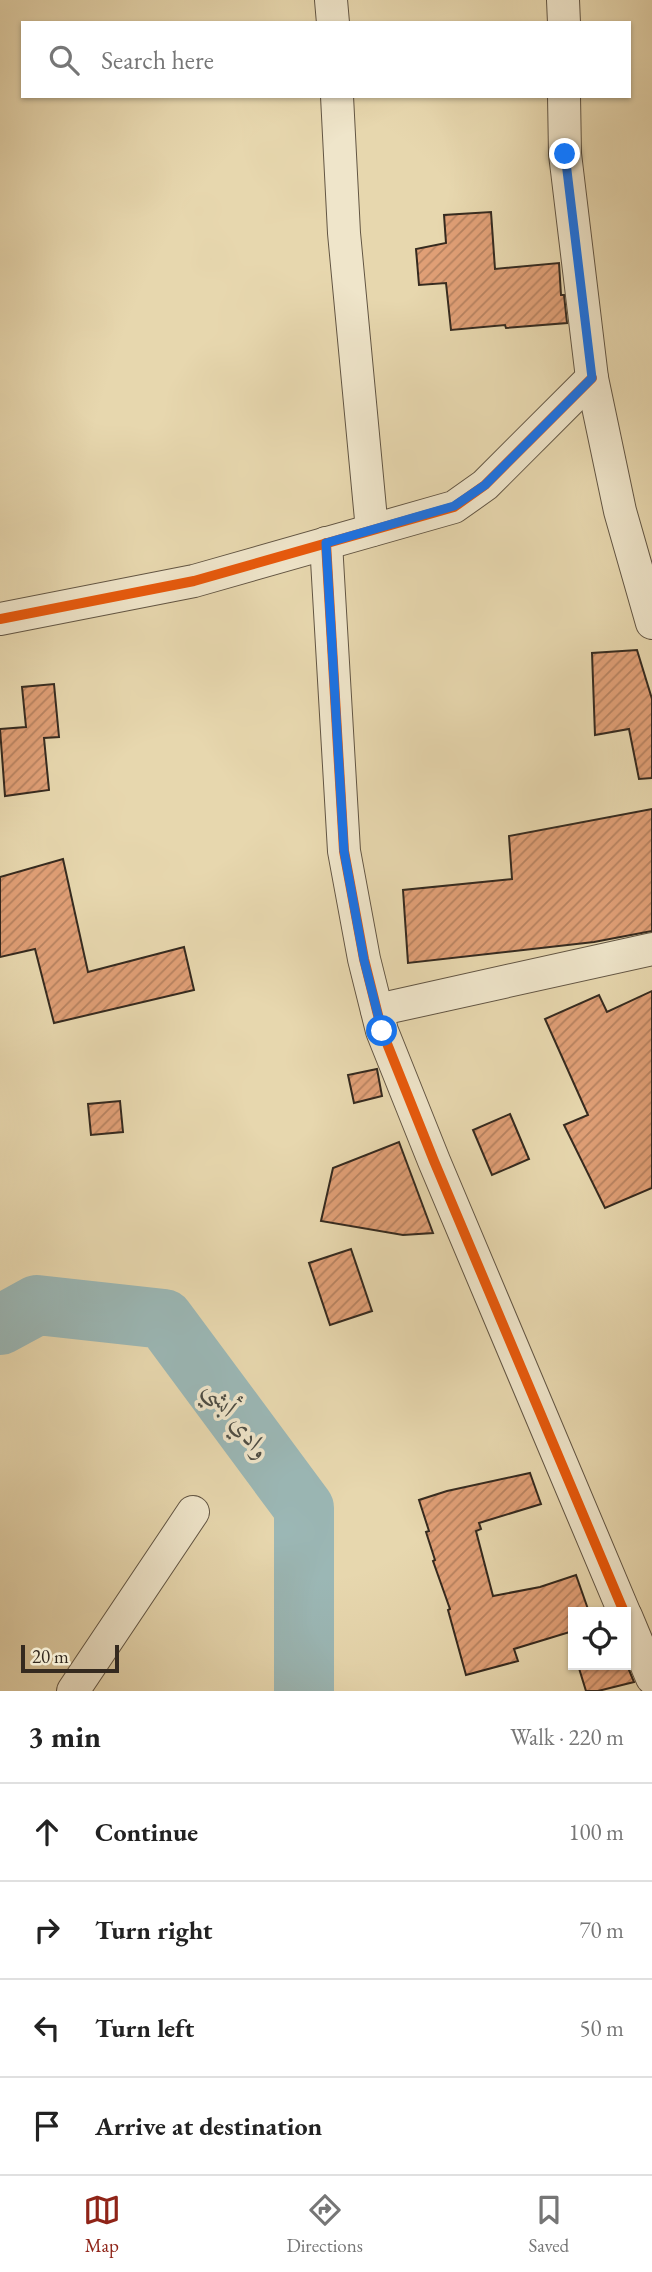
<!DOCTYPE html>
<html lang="en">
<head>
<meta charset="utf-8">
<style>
  :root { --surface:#fff; --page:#f6f6f6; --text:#222; --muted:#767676; --line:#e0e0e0; --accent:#8f2418 }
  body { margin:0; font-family:"EB Garamond",Amiri,serif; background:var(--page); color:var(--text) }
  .controls { position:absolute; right:21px; bottom:21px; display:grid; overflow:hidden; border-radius:0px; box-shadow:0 2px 5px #0004 }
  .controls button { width:63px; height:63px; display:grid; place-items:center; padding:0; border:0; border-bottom:2px solid var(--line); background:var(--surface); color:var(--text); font:35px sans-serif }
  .scale { position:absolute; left:21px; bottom:18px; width:98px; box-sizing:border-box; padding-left:7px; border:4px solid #352a1f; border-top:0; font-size:19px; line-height:24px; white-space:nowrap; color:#352a1f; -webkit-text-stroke:5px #efe5ca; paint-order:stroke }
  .stop { position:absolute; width:21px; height:21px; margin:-16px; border:5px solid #1a73e8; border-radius:50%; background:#fff }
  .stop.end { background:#1a73e8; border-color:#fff; box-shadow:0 2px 7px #0008 }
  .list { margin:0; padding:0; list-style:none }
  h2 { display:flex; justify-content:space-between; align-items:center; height:91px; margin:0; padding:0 28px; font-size:30px }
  h2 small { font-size:23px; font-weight:400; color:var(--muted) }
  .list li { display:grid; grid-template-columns:46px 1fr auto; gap:21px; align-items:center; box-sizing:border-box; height:98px; padding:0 28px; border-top:2px solid var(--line) }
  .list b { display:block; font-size:26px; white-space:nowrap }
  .list em { font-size:23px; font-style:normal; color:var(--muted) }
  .icon { flex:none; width:38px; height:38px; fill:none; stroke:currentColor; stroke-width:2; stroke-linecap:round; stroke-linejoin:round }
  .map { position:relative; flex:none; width:652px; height:1691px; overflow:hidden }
  .search { position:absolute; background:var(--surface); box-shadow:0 2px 5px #0004; left:21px; right:21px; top:21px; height:77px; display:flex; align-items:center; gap:18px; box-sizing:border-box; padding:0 24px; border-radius:0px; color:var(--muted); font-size:26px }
  .sheet { height:483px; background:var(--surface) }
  nav { display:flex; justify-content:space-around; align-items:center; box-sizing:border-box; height:98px; border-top:2px solid var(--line); background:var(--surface); font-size:19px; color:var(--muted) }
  nav a { display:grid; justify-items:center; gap:4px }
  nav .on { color:var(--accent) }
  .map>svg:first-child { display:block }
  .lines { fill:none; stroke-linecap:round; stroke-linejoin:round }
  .river { stroke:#9bb7b5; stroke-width:60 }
  .building { fill:url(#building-hatch); stroke:#352a1f; stroke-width:2 }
  .minor-casing { stroke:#625543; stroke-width:34 }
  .minor { stroke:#efe5ca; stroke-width:32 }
  .cycleway-casing { stroke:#efe5ca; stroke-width:15 }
  .cycleway { stroke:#e8590c; stroke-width:10 }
  .route { stroke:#1a73e8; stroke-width:9 }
  .labels { text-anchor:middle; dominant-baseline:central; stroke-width:7; stroke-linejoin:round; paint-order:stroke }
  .water-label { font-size:26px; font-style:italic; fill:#4e4d44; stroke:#efe5ca }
</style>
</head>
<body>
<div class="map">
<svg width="652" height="1691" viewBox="0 0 652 1691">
  <defs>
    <pattern id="building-hatch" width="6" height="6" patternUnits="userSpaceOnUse" patternTransform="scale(1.75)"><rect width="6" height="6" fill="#e09f76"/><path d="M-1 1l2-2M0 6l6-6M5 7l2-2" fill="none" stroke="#b68260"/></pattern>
  </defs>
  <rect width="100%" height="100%" fill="#e7d7ae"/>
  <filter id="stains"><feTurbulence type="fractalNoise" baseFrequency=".00286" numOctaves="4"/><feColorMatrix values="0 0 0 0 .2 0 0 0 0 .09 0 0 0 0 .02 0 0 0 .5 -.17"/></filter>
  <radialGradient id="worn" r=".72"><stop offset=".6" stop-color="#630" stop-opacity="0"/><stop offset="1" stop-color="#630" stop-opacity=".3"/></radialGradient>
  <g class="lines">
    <path class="river" d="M0 1325 37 1305 164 1319 304 1508V1691"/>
  </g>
  <g class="building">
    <path d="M491 212 495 269 559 263 561 295H564L567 323 506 328 505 325 451 330 446 283 419 285 416 249 446 243 444 215Z"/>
    <path d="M637 650 652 699V778L639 779 629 729 595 735 592 653Z"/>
    <path d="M54 684 59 737 44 738 49 790 5 796 0 729 26 727 22 687Z"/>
    <path d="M652 809V931L594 942 408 963 403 890 512 879 509 836Z"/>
    <path d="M63 859 88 972 184 947 194 990 54 1023 35 949 0 957V877Z"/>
    <path d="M652 991V1188L605 1208 564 1125 588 1115 545 1019 599 995 607 1012Z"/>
    <path d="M377 1069 382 1096 354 1103 348 1075Z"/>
    <path d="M120 1101 123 1132 91 1135 88 1104Z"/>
    <path d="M510 1114 529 1159 492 1175 473 1130Z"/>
    <path d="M399 1142 433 1233 403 1235 321 1221 333 1168Z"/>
    <path d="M351 1249 372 1311 330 1325 309 1263Z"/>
    <path d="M530 1473 541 1504 479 1523 481 1529 476 1531 493 1596 540 1587 576 1575 589 1612H573V1631L514 1649 518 1661 466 1675 448 1610 450 1609 433 1561 435 1560 426 1532 429 1531 419 1500 447 1491Z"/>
    <path d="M578 1665H627L634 1682 598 1691H586Z"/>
  </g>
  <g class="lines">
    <defs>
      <g id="minor">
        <path d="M331 0 333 23"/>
        <path d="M563 0 564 23"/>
        <path d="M337 96 344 233 372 530"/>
        <path d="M564 96 565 154 592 378 620 511 652 623"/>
        <path d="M326 543 344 851 364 959 382 1031 434 1161 624 1612"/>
        <path d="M0 619 194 581 454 507 485 485 592 378"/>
        <path d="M377 1010 652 949"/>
        <path d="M626 1616 652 1678"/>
        <path d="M73 1691 193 1512"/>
      </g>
    </defs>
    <use href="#minor" class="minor-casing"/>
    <use href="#minor" class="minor"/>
    <defs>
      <g id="cycleway">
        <path d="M326 543 344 851 364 959 382 1031 434 1161 624 1612"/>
        <path d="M0 619 194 581 454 507 485 485 592 378"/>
      </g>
    </defs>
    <use href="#cycleway" class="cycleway-casing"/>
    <use href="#cycleway" class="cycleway"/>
  </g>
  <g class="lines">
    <path class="route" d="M382 1031 364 960 344 851 326 543 454 506 485 485 592 378 565 154"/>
  </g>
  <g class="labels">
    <g class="water-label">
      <text transform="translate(238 1419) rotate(53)">وادي أبشي</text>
    </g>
  </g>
  <rect width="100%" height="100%" filter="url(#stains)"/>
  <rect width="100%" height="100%" fill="url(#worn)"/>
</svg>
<div class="controls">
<button><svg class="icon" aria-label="locate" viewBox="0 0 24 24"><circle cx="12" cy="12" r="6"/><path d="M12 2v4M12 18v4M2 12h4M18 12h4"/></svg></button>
</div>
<div class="scale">20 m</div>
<div class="stop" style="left:382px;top:1031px"></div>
<div class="stop end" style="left:565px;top:154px"></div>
<div class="search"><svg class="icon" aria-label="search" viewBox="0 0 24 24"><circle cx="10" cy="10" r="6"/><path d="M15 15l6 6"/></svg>Search here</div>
</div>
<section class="sheet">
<h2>3 min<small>Walk · 220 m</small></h2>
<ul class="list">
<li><svg class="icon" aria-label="ahead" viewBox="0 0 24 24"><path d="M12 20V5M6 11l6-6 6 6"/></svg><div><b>Continue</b></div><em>100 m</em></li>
<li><svg class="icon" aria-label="right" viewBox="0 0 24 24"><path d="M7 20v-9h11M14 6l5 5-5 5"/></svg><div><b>Turn right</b></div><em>70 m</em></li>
<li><svg class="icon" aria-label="left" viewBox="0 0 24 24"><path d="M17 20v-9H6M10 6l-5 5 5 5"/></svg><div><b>Turn left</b></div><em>50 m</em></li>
<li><svg class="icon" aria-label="arrive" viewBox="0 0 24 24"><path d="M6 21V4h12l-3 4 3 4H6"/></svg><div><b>Arrive at destination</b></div></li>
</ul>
</section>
<nav>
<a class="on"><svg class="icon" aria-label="map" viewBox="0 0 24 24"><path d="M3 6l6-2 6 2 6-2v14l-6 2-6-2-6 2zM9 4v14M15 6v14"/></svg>Map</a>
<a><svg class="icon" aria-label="directions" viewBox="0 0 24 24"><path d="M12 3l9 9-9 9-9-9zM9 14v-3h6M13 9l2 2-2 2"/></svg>Directions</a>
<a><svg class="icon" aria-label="saved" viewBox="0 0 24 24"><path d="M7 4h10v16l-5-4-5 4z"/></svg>Saved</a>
</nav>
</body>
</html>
